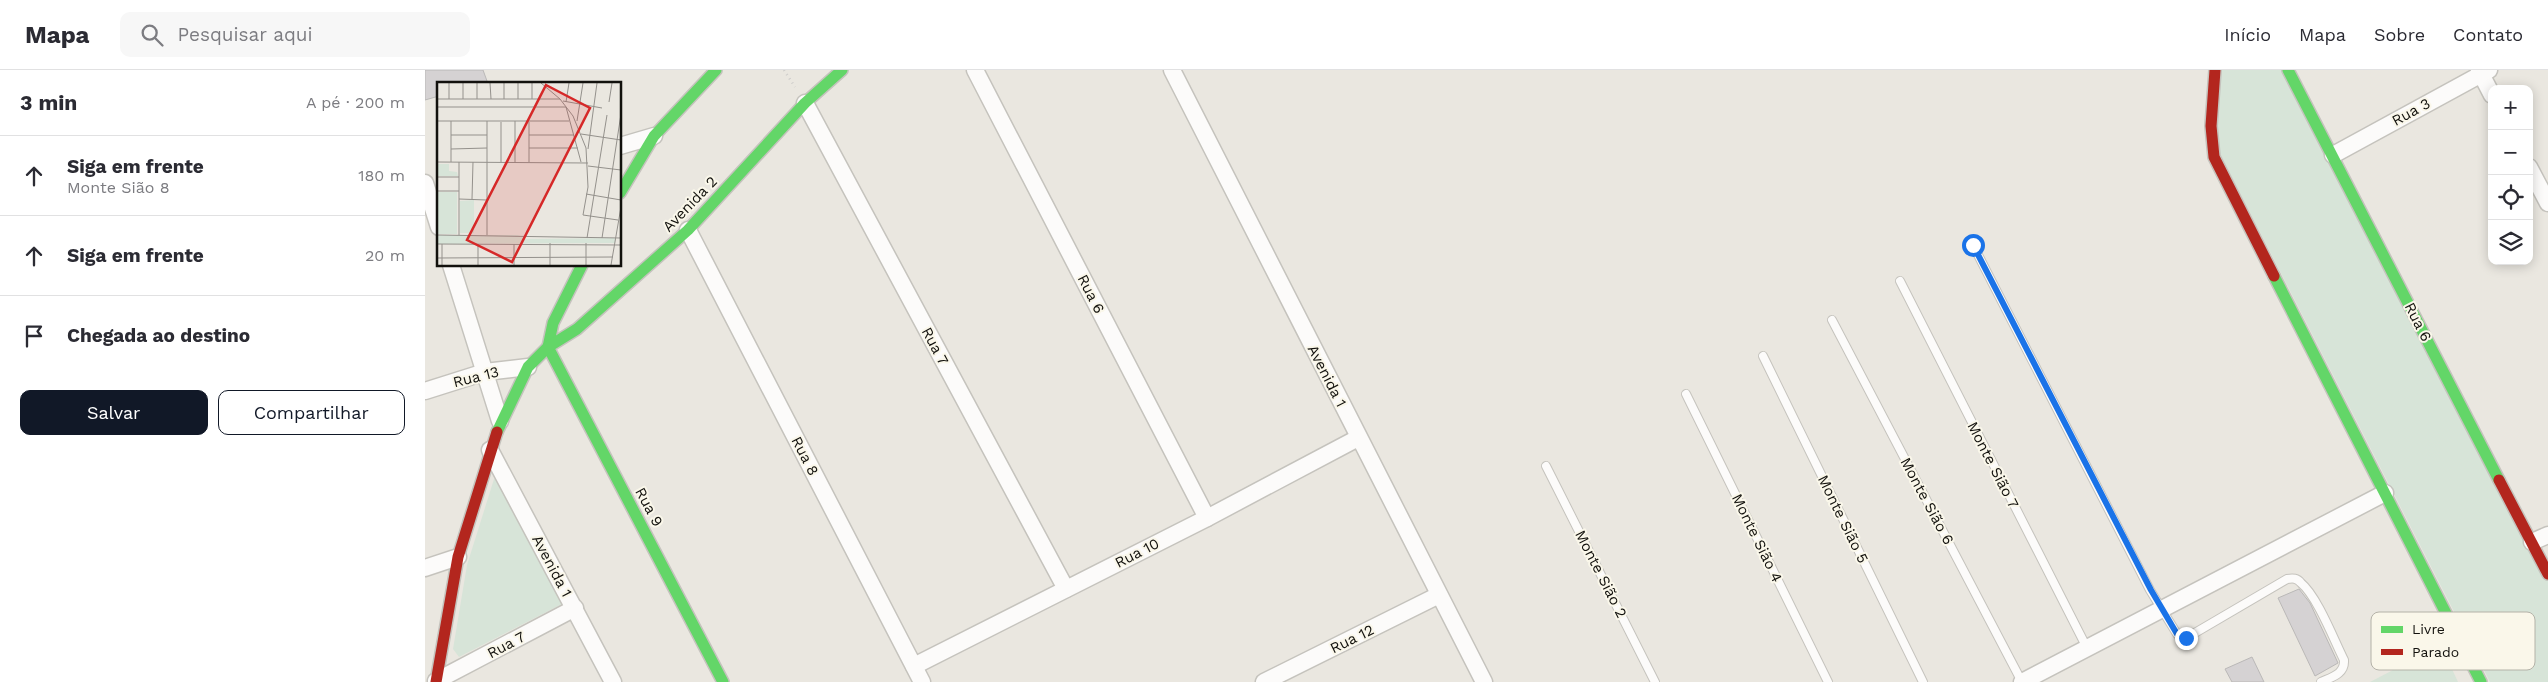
<!DOCTYPE html>
<html lang="pt">
<head>
<meta charset="utf-8">
<style>
  :root { --surface:#fff; --page:#f7f7f7; --text:#2b2b33; --muted:#7c7c81; --line:#e1e1e2; --accent:#111827 }
  body { margin:0; font-family:"Work Sans",sans-serif; background:var(--page); color:var(--text) }
  .controls { position:absolute; right:15px; top:15px; display:grid; overflow:hidden; border-radius:10px; box-shadow:0 2px 12px #0003 }
  .controls button { width:45px; height:45px; display:grid; place-items:center; padding:0; border:0; border-bottom:1px solid var(--line); background:var(--surface); color:var(--text); font:25px sans-serif }
  .stop { position:absolute; width:15px; height:15px; margin:-11px; border:4px solid #1a73e8; border-radius:50%; background:#fff }
  .stop.end { background:#1a73e8; border-color:#fff; box-shadow:0 1px 5px #0008 }
  .list { margin:0; padding:0; list-style:none }
  h2 { display:flex; justify-content:space-between; align-items:center; height:65px; margin:0; padding:0 20px; font-size:21px }
  h2 small { font-size:16px; font-weight:400; color:var(--muted) }
  .list li { display:grid; grid-template-columns:32px 1fr auto; gap:15px; align-items:center; box-sizing:border-box; height:80px; padding:0 20px; border-top:1px solid var(--line) }
  .list b { display:block; font-size:19px; white-space:nowrap }
  .list p { margin:0; font-size:16px; white-space:nowrap; color:var(--muted) }
  .list em { font-size:16px; font-style:normal; color:var(--muted) }
  .actions { display:flex; gap:10px; padding:15px 20px }
  .actions a { flex:1; padding:11px 0; border:1px solid var(--accent); border-radius:10px; text-align:center; font-size:18px; color:var(--accent) }
  .actions .main { background:var(--accent); color:#fff }
  .icon { flex:none; width:28px; height:28px; fill:none; stroke:currentColor; stroke-width:2; stroke-linecap:round; stroke-linejoin:round }
  .map { position:relative; flex:none; width:2123px; height:612px; overflow:hidden }
  header { display:flex; align-items:center; gap:30px; box-sizing:border-box; height:70px; padding:0 25px; background:var(--surface); border-bottom:1px solid var(--line) }
  header strong { font-size:24px }
  nav { display:flex; gap:28px; margin-inline-start:auto; font-size:18px }
  .search { width:350px; height:45px; background:var(--page); display:flex; align-items:center; gap:12px; box-sizing:border-box; padding:0 18px; border-radius:10px; color:var(--muted); font-size:19px }
  main { display:flex }
  aside { flex:1; background:var(--surface) }
  .map>svg:first-child { display:block }
  .green { fill:#d7e4d8 }
  .building { fill:#d5d2d3; stroke:#bab8b7 }
  .lines { fill:none; stroke-linecap:round; stroke-linejoin:round }
  .lane-casing { stroke:#c5c3bd; stroke-width:10 }
  .street-casing { stroke:#c5c3bd; stroke-width:19 }
  .fast-casing { stroke:#c5c3bd; stroke-width:14 }
  .jam-casing { stroke:#c5c3bd; stroke-width:14 }
  .path { stroke:#cccbc9; stroke-width:2.5; stroke-dasharray:1 4; stroke-linecap:butt }
  .lane { stroke:#fcfbfa; stroke-width:8 }
  .street { stroke:#fcfbfa; stroke-width:16 }
  .fast { stroke:#63d668; stroke-width:11 }
  .jam { stroke:#b3261e; stroke-width:11 }
  .route { stroke:#1a73e8; stroke-width:6 }
  .labels { text-anchor:middle; dominant-baseline:central; stroke-width:4; stroke-linejoin:round; paint-order:stroke }
  .street-label { font-size:15px; fill:#12110d; stroke:#faf7ea }
  .inset-road { fill:none; stroke:#94918c; stroke-width:1 }
  .view { fill:#d62828; fill-opacity:0.15; stroke:#d62828; stroke-width:2.5 }
  .inset-edge { fill:none; stroke:#12110d; stroke-width:2.5 }
  .key { fill:#faf7ea; stroke:#b4b2a8; stroke-width:1 }
  .key-label { font-size:14px; fill:#12110d }
</style>
</head>
<body>
<header>
<strong>Mapa</strong>
<div class="search"><svg class="icon" aria-label="search" viewBox="0 0 24 24"><circle cx="10" cy="10" r="6"/><path d="M15 15l6 6"/></svg>Pesquisar aqui</div>
<nav><a>Início</a><a>Mapa</a><a>Sobre</a><a>Contato</a></nav>
</header>
<main>
<aside>
<h2>3 min<small>A pé · 200 m</small></h2>
<ul class="list">
<li><svg class="icon" aria-label="ahead" viewBox="0 0 24 24"><path d="M12 20V5M6 11l6-6 6 6"/></svg><div><b>Siga em frente</b><p>Monte Sião 8</p></div><em>180 m</em></li>
<li><svg class="icon" aria-label="ahead" viewBox="0 0 24 24"><path d="M12 20V5M6 11l6-6 6 6"/></svg><div><b>Siga em frente</b></div><em>20 m</em></li>
<li><svg class="icon" aria-label="arrive" viewBox="0 0 24 24"><path d="M6 21V4h12l-3 4 3 4H6"/></svg><div><b>Chegada ao destino</b></div></li>
</ul>
<div class="actions"><a class="main">Salvar</a><a>Compartilhar</a></div>
</aside>
<div class="map">
<svg width="2123" height="612" viewBox="0 0 2123 612">
  <rect width="100%" height="100%" fill="#eae7e0"/>
  <g class="green">
    <path d="M1791 0H1866L2123 498V612H2065L1793 80Z"/>
    <path d="M69 409H78L140 524 137 534 34 587 28 579 42 495Z"/>
    <path d="M2016 575 2033 612H1945Z"/>
  </g>
  <g class="building">
    <path d="M0 0H58L62 11 54 14H14V26L0 30Z"/>
    <path d="M1874 519 1885 533 1913 593 1890 606 1853 528Z"/>
    <path d="M1827 587 1839 612H1807L1800 599Z"/>
  </g>
  <g class="lines">
    <defs>
      <g id="lane">
        <path d="M1548 175 1725 520 1752 564 1757 568 1763 567 1862 509C1868 508 1872 508 1876 513 1892 526 1909 570 1919 590 1920 604 1907 607 1896 612"/>
        <path d="M1475 211 1662 578"/>
        <path d="M1407 250 1597 612"/>
        <path d="M1338 286 1498 612"/>
        <path d="M1261 324 1403 612"/>
        <path d="M1121 396 1230 612"/>
      </g>
      <g id="street">
        <path d="M550 0 782 448"/>
        <path d="M747 0 1059 612"/>
        <path d="M2054 0 2067 25"/>
        <path d="M380 33 641 519"/>
        <path d="M195 76 229 66"/>
        <path d="M1908 85 2064 0"/>
        <path d="M2104 97 2123 133"/>
        <path d="M0 113 14 157"/>
        <path d="M263 160 497 612"/>
        <path d="M26 195 75 351"/>
        <path d="M0 321 60 302 103 297"/>
        <path d="M65 380 188 612"/>
        <path d="M2107 472 2123 465"/>
        <path d="M0 498 33 487"/>
        <path d="M489 596 782 448 933 368"/>
        <path d="M11 611 150 538"/>
        <path d="M839 612 1014 525"/>
        <path d="M1597 612 1960 423"/>
      </g>
      <g id="fast">
        <path d="M1863 0 2074 410"/>
        <path d="M195 123 229 66 291 0"/>
        <path d="M1849 206 2056 612"/>
        <path d="M123 277 298 612"/>
        <path d="M123 277 128 253 157 195"/>
        <path d="M72 362 103 297 123 277 152 259 263 160 380 33 417 0"/>
      </g>
      <g id="jam">
        <path d="M1790 0 1786 56 1789 87 1849 206"/>
        <path d="M2074 410 2123 504"/>
        <path d="M11 612 33 487 72 362"/>
      </g>
    </defs>
    <use href="#lane" class="lane-casing"/>
    <use href="#street" class="street-casing"/>
    <use href="#fast" class="fast-casing"/>
    <use href="#jam" class="jam-casing"/>
    <path class="path" d="M359 0 370 17"/>
    <use href="#lane" class="lane"/>
    <use href="#street" class="street"/>
    <use href="#fast" class="fast"/>
    <use href="#jam" class="jam"/>
  </g>
  <g class="lines">
    <path class="route" d="M1548 175 1726 520 1752 564 1761 568"/>
  </g>
  <g class="labels">
    <g class="street-label">
      <text transform="translate(1986 42) rotate(-29)">Rua 3</text>
      <text transform="translate(265 134) rotate(-46)">Avenida 2</text>
      <text transform="translate(666 224) rotate(63)">Rua 6</text>
      <text transform="translate(1993 252) rotate(63)">Rua 6</text>
      <text transform="translate(510 276) rotate(62)">Rua 7</text>
      <text transform="translate(902 306) rotate(63)">Avenida 1</text>
      <text transform="translate(51 307) rotate(-14)">Rua 13</text>
      <text transform="translate(380 386) rotate(63)">Rua 8</text>
      <text transform="translate(1568 395) rotate(63)">Monte Sião 7</text>
      <text transform="translate(1502 431) rotate(62)">Monte Sião 6</text>
      <text transform="translate(224 437) rotate(62)">Rua 9</text>
      <text transform="translate(1418 449) rotate(64)">Monte Sião 5</text>
      <text transform="translate(1332 468) rotate(64)">Monte Sião 4</text>
      <text transform="translate(712 483) rotate(-27)">Rua 10</text>
      <text transform="translate(127 496) rotate(62)">Avenida 1</text>
      <text transform="translate(1176 504) rotate(63)">Monte Sião 2</text>
      <text transform="translate(927 569) rotate(-26)">Rua 12</text>
      <text transform="translate(81 575) rotate(-28)">Rua 7</text>
    </g>
  </g>
  <g transform="translate(12 12)">
    <rect width="184" height="184" fill="#eae7e0"/>
    <path d="M0 82H12V89L20 90 21 94H0ZM0 110H20V152H0ZM37 118V151H23V119ZM0 153H81L89 157 179 156 178 161 0 162Z" fill="#d7e4d8"/>
    <path class="inset-road" d="M12 1V17M26 1V17M40 1V17M53 1 54 17M67 1V17M104 1 123 17 136 34 149 66 151 105 146 133 181 138M0 17H123M81 17V1M95 17V1M126 19 165 26M129 20 132 1M172 20 175 1M0 25H129M129 25 144 80M0 39H132M140 39 146 1M92 40V80M144 52 184 58M14 53H50M92 53H137M92 66H141M14 67 50 66M151 67 160 1M0 80 151 81M14 80V39M22 80V153M64 80V40M78 80V39M151 84 184 88M0 95H22M0 109H22M149 112 184 118M22 117 50 118V153M35 117 36 80M50 118V39M0 153 184 156M150 156 170 33M165 156 184 32M113 161V183M149 161V183M0 162 184 163M77 162V183M0 176 176 175M5 183V162M41 183V162M174 183 184 125"/>
    <path class="view" d="M109 3 153 26 75 180 30 158Z"/>
    <rect width="184" height="184" class="inset-edge"/>
  </g>
  <rect x="1946" y="542" width="164" height="58" rx="8" class="key"/>
  <rect x="1956" y="556" width="22" height="7" fill="#63d668"/>
  <rect x="1956" y="579" width="22" height="6" fill="#b3261e"/>
  <g class="key-label">
    <text x="1987" y="564">Livre</text>
    <text x="1987" y="587">Parado</text>
  </g>
</svg>
<div class="controls">
<button>+</button>
<button>−</button>
<button><svg class="icon" aria-label="locate" viewBox="0 0 24 24"><circle cx="12" cy="12" r="6"/><path d="M12 2v4M12 18v4M2 12h4M18 12h4"/></svg></button>
<button><svg class="icon" aria-label="layers" viewBox="0 0 24 24"><path d="M12 4l9 5-9 5-9-5zM3 14l9 5 9-5"/></svg></button>
</div>
<div class="stop" style="left:1548px;top:175px"></div>
<div class="stop end" style="left:1761px;top:568px"></div>
</div>
</main>
</body>
</html>
